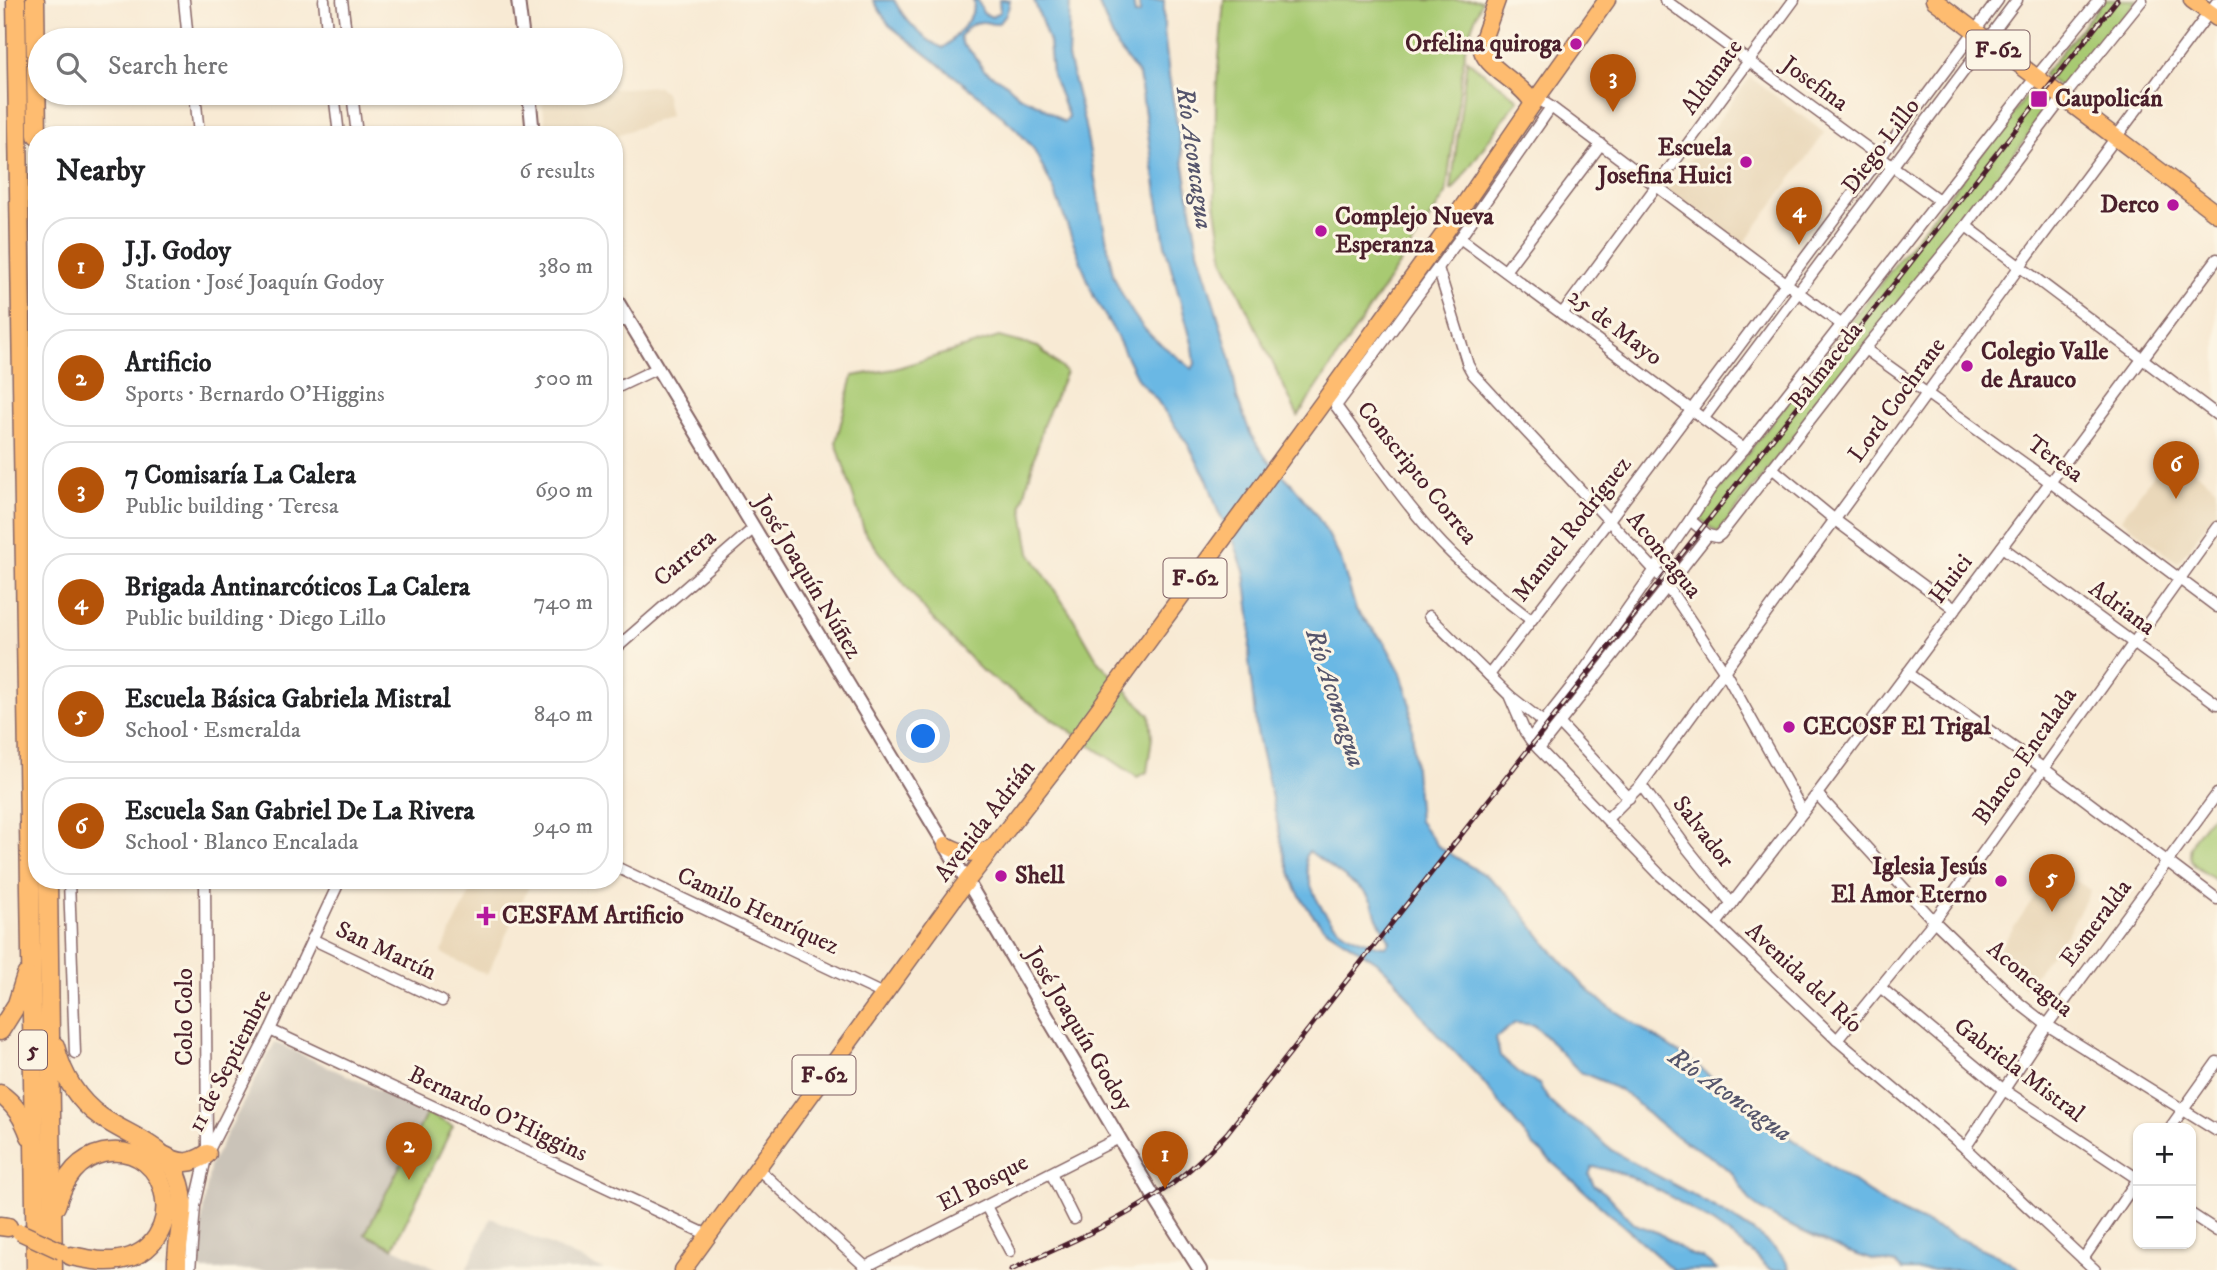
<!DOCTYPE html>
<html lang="en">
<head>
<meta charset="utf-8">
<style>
  :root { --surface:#fff; --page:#f2f2f2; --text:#202124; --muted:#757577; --line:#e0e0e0; --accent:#b45309 }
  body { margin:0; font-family:"IM FELL DW Pica",serif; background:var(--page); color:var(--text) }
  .controls { position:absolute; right:21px; bottom:21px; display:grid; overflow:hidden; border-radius:14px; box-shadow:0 2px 5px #0004 }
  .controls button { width:63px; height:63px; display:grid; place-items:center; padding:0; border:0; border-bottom:2px solid var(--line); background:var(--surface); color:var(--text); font:35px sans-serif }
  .you { position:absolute; left:924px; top:737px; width:24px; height:24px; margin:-18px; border:5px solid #fff; border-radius:50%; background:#1a73e8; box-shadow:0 0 0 10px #1a73e833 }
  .badge { display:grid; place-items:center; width:46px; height:46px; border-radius:50%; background:var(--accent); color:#fff; font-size:23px; font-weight:700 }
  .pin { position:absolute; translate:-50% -58px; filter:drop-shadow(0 2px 4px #0008) }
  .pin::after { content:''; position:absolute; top:37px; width:24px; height:21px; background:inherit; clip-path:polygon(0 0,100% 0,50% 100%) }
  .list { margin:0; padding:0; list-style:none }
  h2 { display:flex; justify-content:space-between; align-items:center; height:91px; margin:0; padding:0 28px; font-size:30px }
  h2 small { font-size:23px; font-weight:400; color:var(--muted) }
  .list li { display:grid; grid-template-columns:46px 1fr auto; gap:21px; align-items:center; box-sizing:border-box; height:98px; margin:0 14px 14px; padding:0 14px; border:2px solid var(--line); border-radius:28px }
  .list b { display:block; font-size:26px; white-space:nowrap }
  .list p { margin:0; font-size:23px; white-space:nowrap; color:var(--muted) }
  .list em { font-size:23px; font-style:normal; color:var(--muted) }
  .icon { flex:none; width:38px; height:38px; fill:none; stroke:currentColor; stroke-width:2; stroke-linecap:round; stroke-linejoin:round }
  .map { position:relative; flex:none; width:2217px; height:1270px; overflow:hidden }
  .search { position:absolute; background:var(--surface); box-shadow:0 2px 5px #0004; left:28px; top:28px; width:595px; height:77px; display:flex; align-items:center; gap:18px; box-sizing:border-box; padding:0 24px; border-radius:38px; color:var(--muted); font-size:26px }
  .panel { position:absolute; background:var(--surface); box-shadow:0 2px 5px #0004; left:28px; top:126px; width:595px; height:763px; border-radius:28px }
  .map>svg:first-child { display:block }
  .built { fill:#ead8ba }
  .industrial { fill:#cac3b8 }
  .green { fill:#a8ca72; stroke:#79744e; stroke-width:2 }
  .water { fill:#6ab8e4; stroke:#5a6c88; stroke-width:2; fill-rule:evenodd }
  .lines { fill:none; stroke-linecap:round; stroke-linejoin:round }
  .minor-casing { stroke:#876666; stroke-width:13 }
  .tertiary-casing { stroke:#876666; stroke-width:16 }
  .primary-casing { stroke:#876666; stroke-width:19 }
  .motorway-casing { stroke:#876666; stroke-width:21 }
  .minor { stroke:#fff; stroke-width:10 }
  .tertiary { stroke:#fff; stroke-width:12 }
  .primary { stroke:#febc70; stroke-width:16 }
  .motorway { stroke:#febc70; stroke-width:18 }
  .rail-casing { stroke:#4a1f2b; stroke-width:5 }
  .rail { stroke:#fcf5e5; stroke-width:2.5; stroke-dasharray:8; stroke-linecap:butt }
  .primary-bridge-casing { stroke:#876666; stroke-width:19; stroke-linecap:butt }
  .primary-bridge { stroke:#febc70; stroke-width:16 }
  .poi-dot { fill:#b5179e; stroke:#fcf5e5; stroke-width:2.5 }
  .labels { text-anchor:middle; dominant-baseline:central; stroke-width:6; stroke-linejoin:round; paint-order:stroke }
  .shield { fill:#fcf5e5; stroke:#7f5f63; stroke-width:2 }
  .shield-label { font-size:23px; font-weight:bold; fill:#4a1f2b }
  .poi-label { font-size:24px; font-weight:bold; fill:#4a1f2b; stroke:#fcf5e5; text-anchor:start }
  .street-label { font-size:24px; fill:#4a1f2b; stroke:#fcf5e5 }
  .water-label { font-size:26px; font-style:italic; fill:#55556c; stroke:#fcf5e5 }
</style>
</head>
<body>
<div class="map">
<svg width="2217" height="1270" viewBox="0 0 2217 1270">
  <rect width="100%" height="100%" fill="#fcf5e5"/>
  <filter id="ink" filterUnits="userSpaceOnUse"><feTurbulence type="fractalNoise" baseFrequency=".0143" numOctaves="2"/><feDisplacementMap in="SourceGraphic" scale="14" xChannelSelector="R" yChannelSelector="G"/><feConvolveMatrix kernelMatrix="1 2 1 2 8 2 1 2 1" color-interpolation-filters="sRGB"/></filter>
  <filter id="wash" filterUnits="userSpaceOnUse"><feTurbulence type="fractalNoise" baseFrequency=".00686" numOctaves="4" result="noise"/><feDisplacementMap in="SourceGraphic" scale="28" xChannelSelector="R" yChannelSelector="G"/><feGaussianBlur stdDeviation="1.57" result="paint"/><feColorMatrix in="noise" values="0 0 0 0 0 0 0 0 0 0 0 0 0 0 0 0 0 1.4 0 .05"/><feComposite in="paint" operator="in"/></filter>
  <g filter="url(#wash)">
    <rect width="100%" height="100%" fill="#f8ead4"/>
    <g class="built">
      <path d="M1750 77 1825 133 1742 246 1667 191Z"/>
      <path d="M658 86 665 92 670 116 614 136 547 135 541 94 611 93V89Z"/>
      <path d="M2170 452 2217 488V510L2178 563 2121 519Z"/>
      <path d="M2054 868 2091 890 2067 934 2024 988 1993 958Z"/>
      <path d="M476 880H532L487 975 441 953Z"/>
    </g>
    <g class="industrial">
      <path d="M275 1042 427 1113 365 1234 440 1270H201L197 1251 210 1166Z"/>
      <path d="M491 1218 604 1270H466Z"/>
    </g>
    <g class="green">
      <path d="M1224 0H1482L1466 42 1446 194 1298 416 1224 261 1215 201 1216 93Z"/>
      <path d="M2104 0H2137L2064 90 2043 75Z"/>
      <path d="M1467 60 1518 99 1453 190H1451Z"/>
      <path d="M2033 88 2053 104 1718 533 1698 517Z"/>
      <path d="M999 337 1038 347 1066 372 1043 425 1022 505 1030 553 1072 616 1098 661 1150 715 1152 737 1147 772 1137 777 982 671 928 614 865 533 836 442 853 376 894 369Z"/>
      <path d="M2217 809V881C2210 876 2193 868 2191 859 2185 842 2208 821 2217 809Z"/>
      <path d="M427 1113 453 1126 393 1248 365 1234Z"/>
    </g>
    <path class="water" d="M873 0H894C904 19 923 40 943 48 954 39 979 14 973 0H978L983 13 992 17 1000 11 999 0H1010C1009 8 1005 22 995 24 990 24 988 22 983 22 973 21 965 29 960 37L963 45 973 54 984 70 1008 85 1019 96 1039 105 1064 122 1069 118 1052 74 1049 42 1034 0H1070L1068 58 1084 121 1113 274C1123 299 1136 324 1158 342 1169 351 1181 359 1192 369L1195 364 1193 347 1165 245 1139 75 1117 47 1097 0H1133L1135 14H1140L1139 0H1164V31L1169 76 1198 250 1231 360 1237 398 1251 435 1266 458 1292 484 1317 516 1329 536 1341 560 1356 610 1385 643 1401 673 1410 702 1419 821 1438 846 1489 878 1510 896 1548 946 1583 985 1603 1003 1691 1061 1764 1119 1878 1199 1893 1208 2007 1260 2020 1270H1902L1896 1264 1873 1260 1840 1249 1780 1221 1766 1213 1751 1202 1732 1173 1716 1160 1674 1135 1656 1121 1628 1095 1602 1081 1580 1072 1534 1025 1515 1023 1496 1038 1500 1056 1523 1076 1539 1084 1549 1101 1564 1115 1591 1131 1606 1146 1618 1154C1652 1175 1782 1235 1790 1270H1771C1763 1264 1758 1257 1750 1251 1713 1221 1639 1171 1592 1167L1589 1175 1594 1185 1605 1193 1634 1224 1659 1233 1689 1254 1702 1258 1717 1270H1673L1534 1146 1478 1076 1429 1025 1395 979 1377 962 1322 926 1309 910 1296 889 1285 857 1256 727 1249 661 1251 622 1245 574 1232 536 1218 511 1208 481 1189 446 1156 399 1138 380 1114 331 1094 297 1054 190 1033 148 1017 130 986 101 889 25ZM1309 851 1366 893 1372 902 1377 918 1390 941 1386 946C1378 946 1372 944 1364 941 1327 930 1309 894 1305 857Z"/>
  </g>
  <g filter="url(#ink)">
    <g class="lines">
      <defs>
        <g id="minor">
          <path d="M184 0 188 40"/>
          <path d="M324 0 328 40"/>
          <path d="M342 0 347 40"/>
          <path d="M1665 0 1940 201"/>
          <path d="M195 93 199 135"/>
          <path d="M334 93 339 135"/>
          <path d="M352 93 357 135"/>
          <path d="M1537 98 1551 107 1842 325"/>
          <path d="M1966 226 2217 415"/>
          <path d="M1460 238 1744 449"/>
          <path d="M1438 268 1468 365 1473 374 1662 578 1725 672 1803 812"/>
          <path d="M1505 271 1601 144"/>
          <path d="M1562 314 1794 0"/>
          <path d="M614 321H629"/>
          <path d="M1865 349 2050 482 2217 607"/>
          <path d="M614 389 658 368"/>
          <path d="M1704 418 2017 0"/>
          <path d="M1772 468 1835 520 1955 609"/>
          <path d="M1690 520 1708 535"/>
          <path d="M1708 535 1717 537 1721 534 1865 349 1966 226 2062 99 2142 0"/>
          <path d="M2002 547 2217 704"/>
          <path d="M1429 616 1509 695 1525 732 1533 743 1660 875 1716 924 1837 1040 1965 1148 2095 1270"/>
          <path d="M1531 620C1497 593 1462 567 1434 535 1398 495 1368 449 1336 406L1460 238 1551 107"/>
          <path d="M614 650 754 528"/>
          <path d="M1907 673 2043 768 2217 899"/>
          <path d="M1489 675 1609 520 1998 0"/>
          <path d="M1510 696 1543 722"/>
          <path d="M1560 724 1629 798"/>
          <path d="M1530 739 1583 672 1690 520 1713 485 1744 449 2035 78 2099 0"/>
          <path d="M1539 749 1708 535"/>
          <path d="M1641 785 1687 848 1732 904"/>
          <path d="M1817 794 1934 921 2020 1004 2047 1025 2217 1131"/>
          <path d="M1607 819 1641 785 2020 266 2217 2"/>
          <path d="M614 866 883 994"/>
          <path d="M69 880 75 1053"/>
          <path d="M205 880 207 1150"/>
          <path d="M1716 924 1817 794 2217 259"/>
          <path d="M312 939 442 1001"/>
          <path d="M1880 987 2004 1090 2138 1179"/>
          <path d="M270 1030 708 1235"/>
          <path d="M1837 1040 1934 921 2217 527"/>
          <path d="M2170 1128 2217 1062"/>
          <path d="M1965 1148 2047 1025 2217 794"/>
          <path d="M756 1167 869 1270"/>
          <path d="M1051 1173 1074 1219"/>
          <path d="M986 1206 1010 1251"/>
          <path d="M2191 1214 2217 1231"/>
          <path d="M2083 1259 2138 1179"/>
          <path d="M867 1266 1119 1138"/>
          <path d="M190 1270 195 1206 207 1154 270 1030 340 880"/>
        </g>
        <g id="tertiary">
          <path d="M518 0 523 40"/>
          <path d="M529 93 533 135"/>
          <path d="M614 296 967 881 1154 1197 1200 1270"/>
        </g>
        <g id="primary">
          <path d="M1497 0 1481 45C1481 67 1523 82 1533 104"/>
          <path d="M1934 0 2217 214"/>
          <path d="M2192 0 2217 18"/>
          <path d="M946 845C962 854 977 856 993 847"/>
          <path d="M683 1270 960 890 1065 755 1324 401 1446 231 1537 98 1607 0"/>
        </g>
        <g id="motorway">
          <path d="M16 0 36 1270"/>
          <path d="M35 0 37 135"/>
          <path d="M48 880 53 1270"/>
          <path d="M0 1031 17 1004 26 975"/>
          <path d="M55 1046C62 1074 77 1100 101 1117 130 1137 170 1146 180 1184 188 1212 175 1242 177 1270"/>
          <path d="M0 1094C15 1104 24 1119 30 1136"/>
          <path d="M165 1156C181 1165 192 1164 207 1154"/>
          <path d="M56 1206C63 1181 76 1159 103 1153 173 1139 192 1248 119 1260 103 1263 87 1259 71 1256"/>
          <path d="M0 1226 8 1227"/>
        </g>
      </defs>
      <use href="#minor" class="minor-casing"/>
      <use href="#tertiary" class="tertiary-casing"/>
      <use href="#primary" class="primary-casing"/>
      <use href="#motorway" class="motorway-casing"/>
      <use href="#minor" class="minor"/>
      <use href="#tertiary" class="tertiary"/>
      <use href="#primary" class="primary"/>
      <use href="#motorway" class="motorway"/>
      <defs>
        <path id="rail" d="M1011 1270C1059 1247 1110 1226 1154 1197 1181 1179 1205 1157 1227 1133L2117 0"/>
      </defs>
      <use href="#rail" class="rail-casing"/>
      <use href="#rail" class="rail"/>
      <defs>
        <path id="primary-bridge" d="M20 1232 61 1251"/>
      </defs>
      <use href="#primary-bridge" class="primary-bridge-casing"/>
      <use href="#primary-bridge" class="primary-bridge"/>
    </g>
  </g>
  <g class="poi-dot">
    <circle cx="1576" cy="44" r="7"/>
    <rect x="2030" y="90" width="18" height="18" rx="3.5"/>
    <circle cx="1746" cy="162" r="7"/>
    <circle cx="2173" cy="205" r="7"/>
    <circle cx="1321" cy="231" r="7"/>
    <circle cx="1967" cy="366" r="7"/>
    <circle cx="1789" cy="727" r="7"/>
    <circle cx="1001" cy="876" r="7"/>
    <circle cx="2001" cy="881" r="7"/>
    <path d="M482.5 905.5h7v7h7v7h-7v7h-7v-7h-7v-7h7z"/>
  </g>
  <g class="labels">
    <g class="shield">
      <rect x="1966.5" y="30.5" width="63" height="39" rx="5"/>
      <rect x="1163.5" y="558.5" width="63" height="39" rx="5"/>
      <rect x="19" y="1030.5" width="28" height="39" rx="5"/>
      <rect x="792.5" y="1055.5" width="63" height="39" rx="5"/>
    </g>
    <g class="shield-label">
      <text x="1998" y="50">F-62</text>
      <text x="1195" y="578">F-62</text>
      <text x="33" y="1050">5</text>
      <text x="824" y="1075">F-62</text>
    </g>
    <g class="poi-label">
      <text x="1562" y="44" text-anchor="end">Orfelina quiroga</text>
      <text x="2055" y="99">Caupolicán</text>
      <text x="1732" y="148" text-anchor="end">Escuela<tspan x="1732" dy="28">Josefina Huici</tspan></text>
      <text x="2159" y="205" text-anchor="end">Derco</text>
      <text x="1335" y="217">Complejo Nueva<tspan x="1335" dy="28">Esperanza</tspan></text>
      <text x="1981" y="352">Colegio Valle<tspan x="1981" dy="28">de Arauco</tspan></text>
      <text x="1803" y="727">CECOSF El Trigal</text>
      <text x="1987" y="867" text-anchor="end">Iglesia Jesús<tspan x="1987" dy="28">El Amor Eterno</tspan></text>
      <text x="1015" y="876">Shell</text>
      <text x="502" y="916">CESFAM Artificio</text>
    </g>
    <g class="street-label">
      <text transform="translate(1712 77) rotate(-54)">Aldunate</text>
      <text transform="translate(1815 84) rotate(36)">Josefina</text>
      <text transform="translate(1881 146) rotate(-53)">Diego Lillo</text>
      <text transform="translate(1615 327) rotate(37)">25 de Mayo</text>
      <text transform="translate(1826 366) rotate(-52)">Balmaceda</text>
      <text transform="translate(1897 400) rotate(-54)">Lord Cochrane</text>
      <text transform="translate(2055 459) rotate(36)">Teresa</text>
      <text transform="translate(1417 473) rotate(51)">Conscripto Correa</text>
      <text transform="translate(1572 529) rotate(-52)">Manuel Rodríguez</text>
      <text transform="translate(1664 555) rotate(51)">Aconcagua</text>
      <text transform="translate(685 558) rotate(-41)">Carrera</text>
      <text transform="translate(808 577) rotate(59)">José Joaquín Núñez</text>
      <text transform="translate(1951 579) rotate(-53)">Huici</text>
      <text transform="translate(2122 608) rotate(36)">Adriana</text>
      <text transform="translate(2025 756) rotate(-55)">Blanco Encalada</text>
      <text transform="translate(985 821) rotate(-52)">Avenida Adrián</text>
      <text transform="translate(1703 832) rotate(52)">Salvador</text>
      <text transform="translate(758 911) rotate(25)">Camilo Henríquez</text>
      <text transform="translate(2096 923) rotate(-53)">Esmeralda</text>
      <text transform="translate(386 951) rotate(25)">San Martín</text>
      <text transform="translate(1804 978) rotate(43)">Avenida del Río</text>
      <text transform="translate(2030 979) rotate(40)">Aconcagua</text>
      <text transform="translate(185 1017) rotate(-90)">Colo Colo</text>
      <text transform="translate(1079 1029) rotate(59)">José Joaquín Godoy</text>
      <text transform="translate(230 1061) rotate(-63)">11 de Septiembre</text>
      <text transform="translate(2019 1070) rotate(37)">Gabriela Mistral</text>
      <text transform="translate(498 1114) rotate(25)">Bernardo O'Higgins</text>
      <text transform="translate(983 1183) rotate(-27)">El Bosque</text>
    </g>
    <g class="water-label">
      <text transform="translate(1194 158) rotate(82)">Río Aconcagua</text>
      <text transform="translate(1335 698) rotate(72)">Río Aconcagua</text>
      <text transform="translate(1730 1095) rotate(35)">Río Aconcagua</text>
    </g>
  </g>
</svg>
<div class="controls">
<button>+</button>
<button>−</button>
</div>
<div class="you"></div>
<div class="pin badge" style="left:1165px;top:1189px">1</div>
<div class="pin badge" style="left:409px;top:1180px">2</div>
<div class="pin badge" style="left:1613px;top:112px">3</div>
<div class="pin badge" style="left:1799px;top:245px">4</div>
<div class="pin badge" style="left:2052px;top:912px">5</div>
<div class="pin badge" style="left:2176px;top:499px">6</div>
<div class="search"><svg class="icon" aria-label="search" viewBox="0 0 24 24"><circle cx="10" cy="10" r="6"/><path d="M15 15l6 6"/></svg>Search here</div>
<section class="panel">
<h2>Nearby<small>6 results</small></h2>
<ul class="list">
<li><span class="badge">1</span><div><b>J.J. Godoy</b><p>Station · José Joaquín Godoy</p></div><em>380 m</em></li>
<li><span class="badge">2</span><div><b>Artificio</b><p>Sports · Bernardo O'Higgins</p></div><em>500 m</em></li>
<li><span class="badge">3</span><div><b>7 Comisaría La Calera</b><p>Public building · Teresa</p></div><em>690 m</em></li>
<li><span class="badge">4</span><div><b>Brigada Antinarcóticos La Calera</b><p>Public building · Diego Lillo</p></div><em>740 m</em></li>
<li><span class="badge">5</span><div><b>Escuela Básica Gabriela Mistral</b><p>School · Esmeralda</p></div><em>840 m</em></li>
<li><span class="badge">6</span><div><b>Escuela San Gabriel De La Rivera</b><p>School · Blanco Encalada</p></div><em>940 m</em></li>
</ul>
</section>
</div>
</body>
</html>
